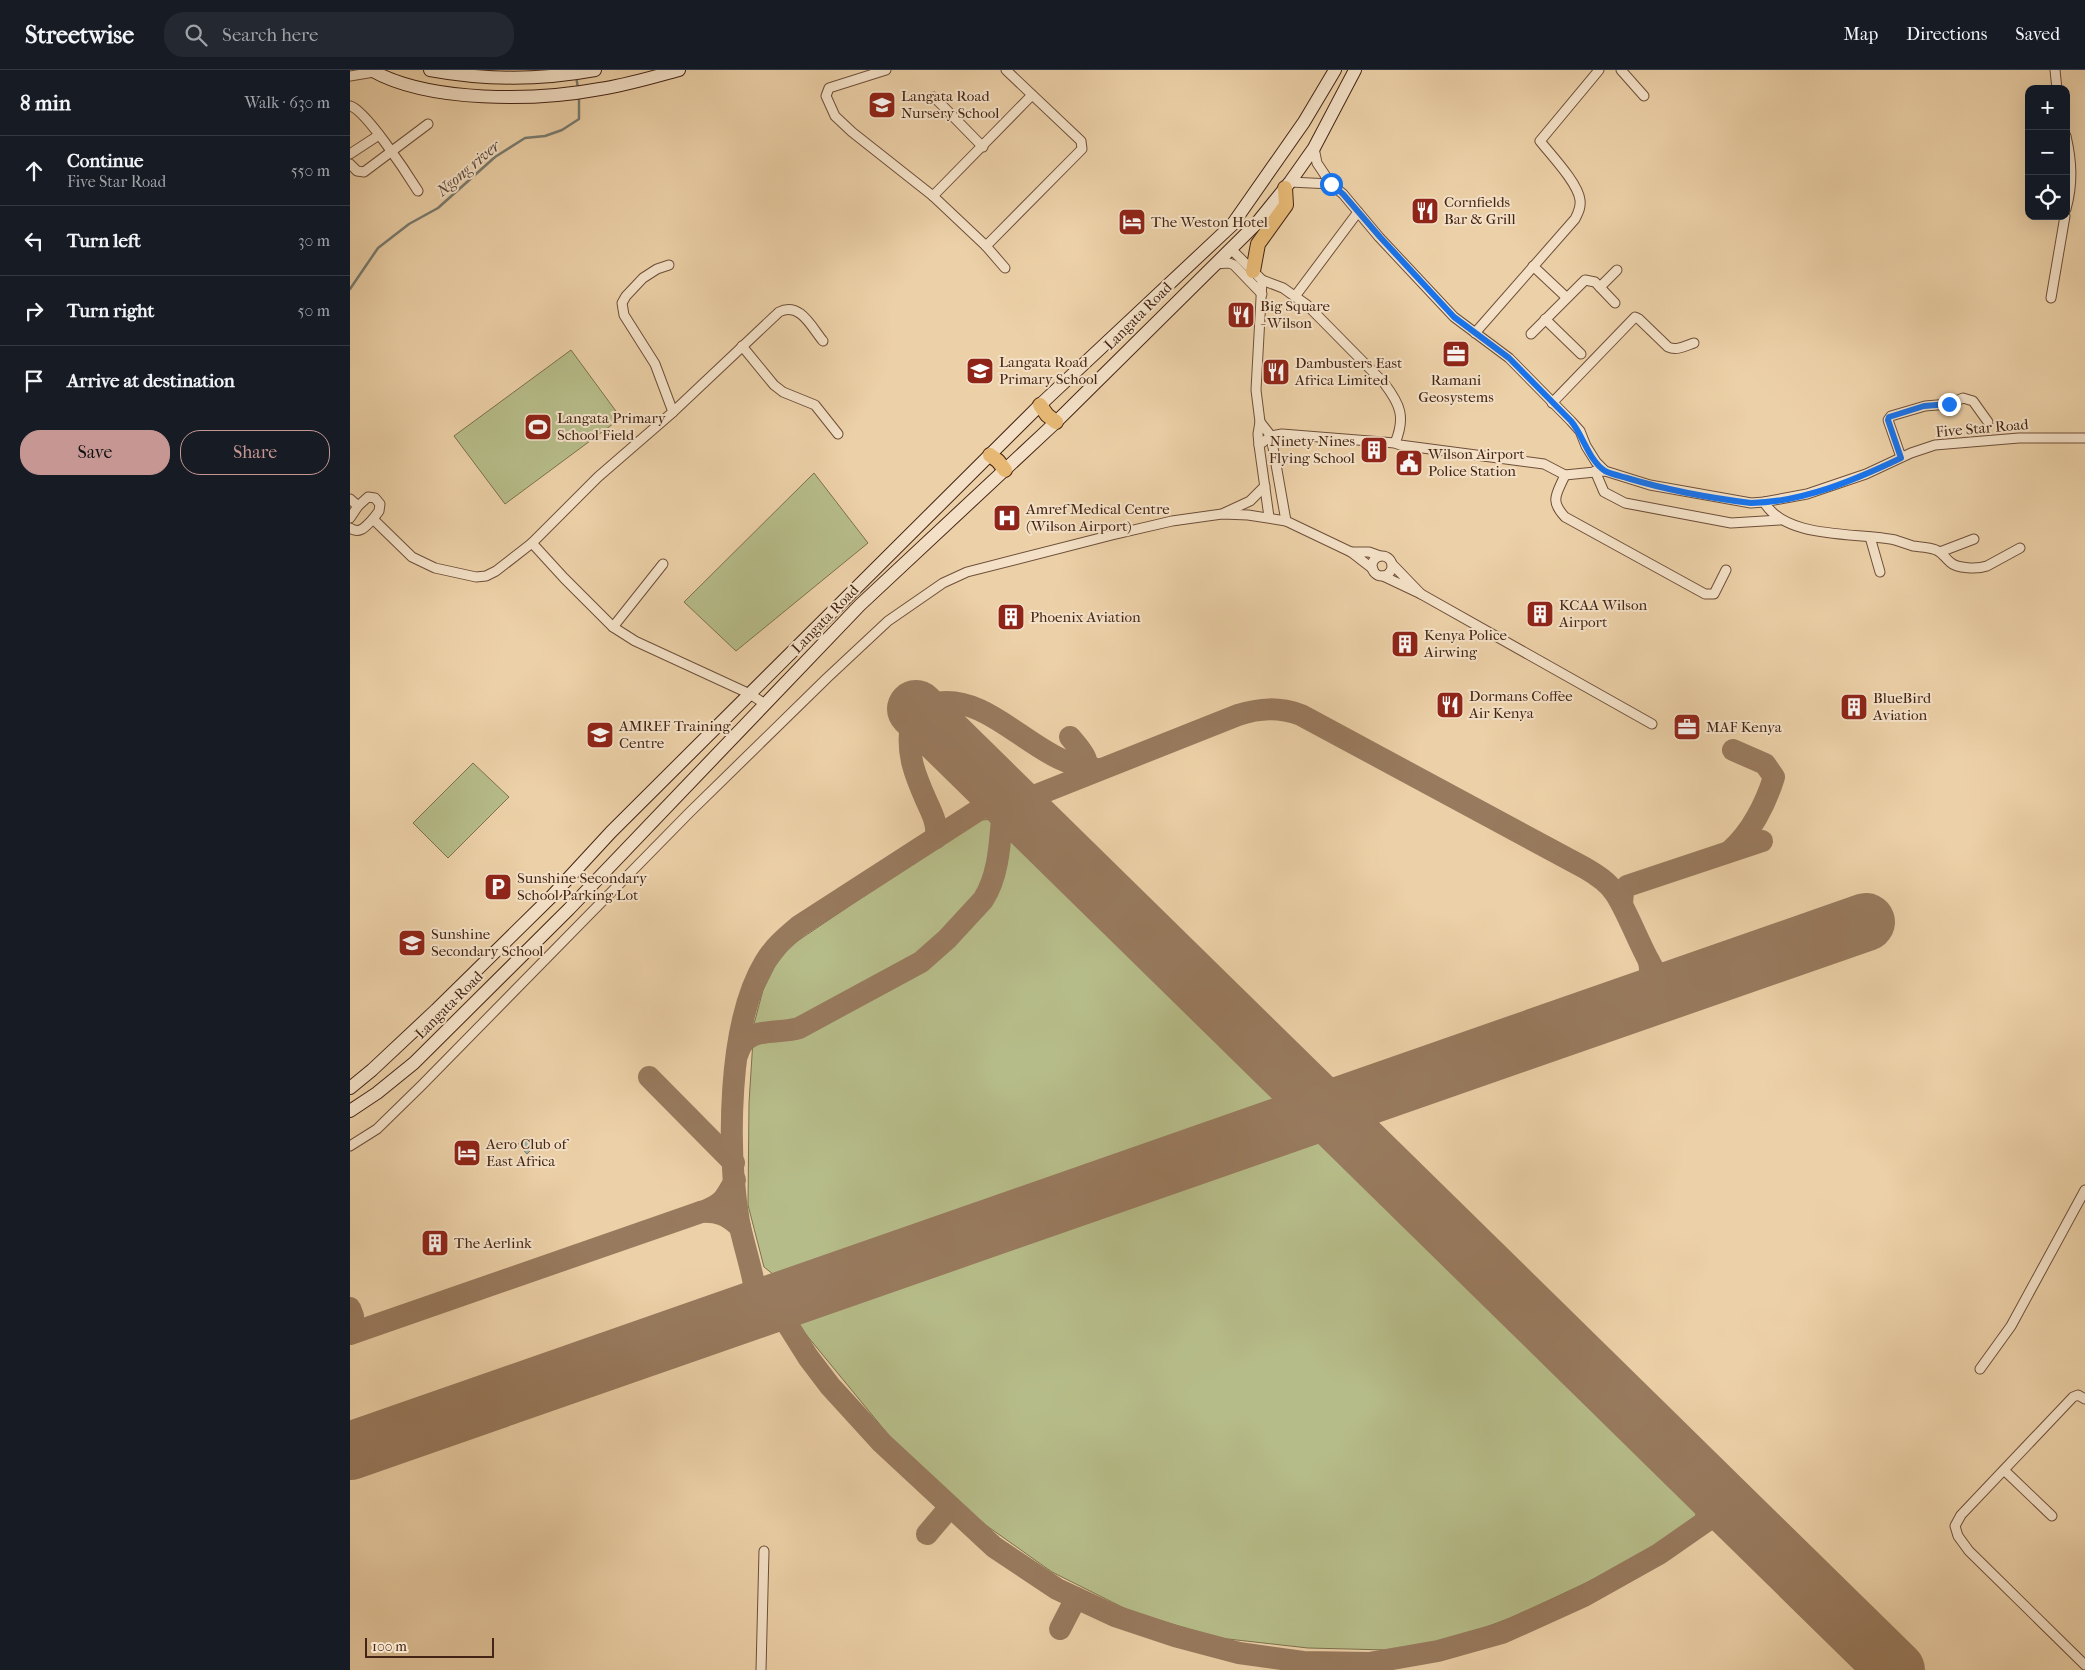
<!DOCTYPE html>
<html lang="en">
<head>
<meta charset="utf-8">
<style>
  :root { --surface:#171b24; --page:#242831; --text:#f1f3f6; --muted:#9ea1a6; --line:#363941; --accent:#c59692 }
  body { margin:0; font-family:"IM FELL French Canon",serif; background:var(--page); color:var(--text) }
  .controls { position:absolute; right:15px; top:15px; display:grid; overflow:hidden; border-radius:10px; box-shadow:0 5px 20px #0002 }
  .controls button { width:45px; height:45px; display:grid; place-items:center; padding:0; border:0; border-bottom:1px solid var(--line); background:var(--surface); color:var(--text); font:25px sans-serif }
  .scale { position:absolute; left:15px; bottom:12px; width:129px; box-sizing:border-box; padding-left:5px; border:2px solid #442414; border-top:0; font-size:14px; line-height:18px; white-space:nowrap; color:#442414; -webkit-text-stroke:4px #f3e0c6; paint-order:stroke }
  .stop { position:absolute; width:15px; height:15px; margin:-11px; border:4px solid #1a73e8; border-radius:50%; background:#fff }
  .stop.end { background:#1a73e8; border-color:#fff; box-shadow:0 1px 5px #0008 }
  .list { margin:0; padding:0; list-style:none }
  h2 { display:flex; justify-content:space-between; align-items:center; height:65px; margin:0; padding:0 20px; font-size:21px }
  h2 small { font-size:16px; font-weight:400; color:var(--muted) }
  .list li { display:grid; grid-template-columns:32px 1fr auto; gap:15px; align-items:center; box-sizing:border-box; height:70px; padding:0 20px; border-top:1px solid var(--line) }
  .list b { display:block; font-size:19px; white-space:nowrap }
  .list p { margin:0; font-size:16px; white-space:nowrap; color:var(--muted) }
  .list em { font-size:16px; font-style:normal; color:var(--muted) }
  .actions { display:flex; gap:10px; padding:15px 20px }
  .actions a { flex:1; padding:11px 0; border:1px solid var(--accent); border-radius:20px; text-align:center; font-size:18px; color:var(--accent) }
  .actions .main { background:var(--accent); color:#111 }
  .icon { flex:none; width:28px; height:28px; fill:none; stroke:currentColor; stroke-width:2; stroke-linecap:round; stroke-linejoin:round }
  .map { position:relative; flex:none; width:1735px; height:1600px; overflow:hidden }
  header { display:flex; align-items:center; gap:30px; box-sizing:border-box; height:70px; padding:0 25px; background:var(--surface); border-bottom:1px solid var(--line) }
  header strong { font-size:24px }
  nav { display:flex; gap:28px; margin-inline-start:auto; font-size:18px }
  .search { width:350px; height:45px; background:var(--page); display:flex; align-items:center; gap:12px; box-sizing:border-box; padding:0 18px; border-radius:20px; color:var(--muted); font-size:19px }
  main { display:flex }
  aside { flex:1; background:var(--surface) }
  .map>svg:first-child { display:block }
  .green { fill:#b6bc89; stroke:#7d704e }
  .water { fill:#9ab6af; stroke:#787c71 }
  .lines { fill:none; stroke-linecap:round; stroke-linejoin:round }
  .stream { stroke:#787c71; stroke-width:2.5 }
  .taxiway { stroke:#987a5e; stroke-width:22 }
  .runway { stroke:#987a5e; stroke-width:58 }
  .minor-casing { stroke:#6e4f39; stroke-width:11 }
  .secondary-casing { stroke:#442414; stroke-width:14 }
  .primary-casing { stroke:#442414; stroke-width:16 }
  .minor { stroke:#f3e0c6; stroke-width:9 }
  .secondary { stroke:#f3e0c6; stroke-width:12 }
  .primary { stroke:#e6b874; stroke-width:14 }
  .route { stroke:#1a73e8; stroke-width:6 }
  .labels { text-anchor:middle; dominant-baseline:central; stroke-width:4; stroke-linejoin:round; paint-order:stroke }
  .poi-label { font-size:15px; fill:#442414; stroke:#f3e0c6; text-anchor:start }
  .street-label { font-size:15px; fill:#442414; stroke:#f3e0c6 }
  .water-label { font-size:16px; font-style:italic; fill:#5a483b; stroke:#f3e0c6 }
</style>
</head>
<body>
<header>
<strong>Streetwise</strong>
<div class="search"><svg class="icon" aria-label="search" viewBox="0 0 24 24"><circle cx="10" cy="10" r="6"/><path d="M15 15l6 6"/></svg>Search here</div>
<nav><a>Map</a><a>Directions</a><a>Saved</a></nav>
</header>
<main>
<aside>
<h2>8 min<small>Walk · 630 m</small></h2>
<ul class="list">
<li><svg class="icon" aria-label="ahead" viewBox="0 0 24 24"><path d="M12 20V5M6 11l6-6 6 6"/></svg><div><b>Continue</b><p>Five Star Road</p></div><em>550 m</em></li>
<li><svg class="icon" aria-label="left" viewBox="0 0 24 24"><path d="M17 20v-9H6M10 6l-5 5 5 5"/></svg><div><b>Turn left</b></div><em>30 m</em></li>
<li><svg class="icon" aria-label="right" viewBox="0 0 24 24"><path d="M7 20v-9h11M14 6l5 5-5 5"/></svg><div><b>Turn right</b></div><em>50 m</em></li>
<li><svg class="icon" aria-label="arrive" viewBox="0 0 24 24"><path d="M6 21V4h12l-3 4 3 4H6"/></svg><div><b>Arrive at destination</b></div></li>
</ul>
<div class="actions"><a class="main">Save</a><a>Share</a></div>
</aside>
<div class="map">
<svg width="1735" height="1600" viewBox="0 0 1735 1600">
  <rect width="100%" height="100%" fill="#ecd0a7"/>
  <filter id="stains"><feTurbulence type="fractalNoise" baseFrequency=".004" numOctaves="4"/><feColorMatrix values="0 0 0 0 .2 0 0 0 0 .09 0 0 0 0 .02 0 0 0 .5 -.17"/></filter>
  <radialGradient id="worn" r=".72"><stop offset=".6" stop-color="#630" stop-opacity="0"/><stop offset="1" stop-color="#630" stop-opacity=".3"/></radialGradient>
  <g class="green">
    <path d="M221 280 271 348 155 434 104 366Z"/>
    <path d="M464 403 518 473 386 581 334 532Z"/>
    <path d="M123 693 159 727 98 788 63 753Z"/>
    <path d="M645 749 655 754 925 1024 928 1032 926 1039 433 1212 414 1197 398 1135 399 1033 404 954 413 920 425 896 440 876 609 762 631 750Z"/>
    <path d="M967 1068 1158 1249 1345 1435 1346 1445 1338 1456 1280 1492 1168 1545 1107 1568 1038 1580 958 1578 869 1568 782 1542 702 1502 637 1456 564 1396 440 1245Z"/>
  </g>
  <path class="water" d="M174 1069 183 1078 177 1084 168 1074Z"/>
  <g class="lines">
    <g class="stream">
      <path d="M226 6 228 18"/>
      <path d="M0 219 28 178 59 154 88 138 145 87 175 68 195 66 212 60 229 49V26"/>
    </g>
    <g class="taxiway">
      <path d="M587 633C643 623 690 699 749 699"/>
      <path d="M561 655C556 683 565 705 576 730 582 743 588 754 586 768"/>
      <path d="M720 667C729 678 746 694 731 706"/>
      <path d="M682 753C678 744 675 732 684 726L888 645C910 638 929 637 951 645L1235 798C1247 805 1258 812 1265 823 1280 844 1299 904 1317 915 1321 917 1324 917 1328 917"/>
      <path d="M1380 781C1401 763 1416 733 1424 707L1415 694 1383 680"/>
      <path d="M1272 834 1273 821 1277 816 1412 771"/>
      <path d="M1288 931C1300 919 1302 908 1299 891"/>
      <path d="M388 983C396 955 428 965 449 958L571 892 597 869 633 830C650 804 650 768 653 737"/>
      <path d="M299 1007 384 1093"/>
      <path d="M385 1110C375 1129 372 1135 351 1142 368 1141 377 1145 390 1157"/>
      <path d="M411 1228 419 1232 443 1226"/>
      <path d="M424 1233 458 1287 480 1316 532 1373 644 1477 707 1519 765 1546 825 1566 889 1583 953 1592 1019 1593 1088 1581 1152 1563 1234 1526 1309 1484 1378 1436"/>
      <path d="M0 1238 3 1246 0 1257"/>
      <path d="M364 1254 396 1240 406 1226C403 1201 394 1177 389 1152 377 1080 377 955 415 892 424 877 436 867 449 856L638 734 653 737 682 753"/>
      <path d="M0 1264 351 1142"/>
      <path d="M577 1464 600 1437"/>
      <path d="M710 1559 726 1528"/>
    </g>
    <g class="runway">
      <path d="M566 639 1546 1600"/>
      <path d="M0 1381 1516 852"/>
    </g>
    <defs>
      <g id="minor">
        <path d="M536 0 479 18 476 26 485 46 502 62 583 126 636 176 655 198"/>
        <path d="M1271 0 1294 26"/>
        <path d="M1705 0 1707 19"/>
        <path d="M0 6 24 2"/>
        <path d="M584 27 633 77"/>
        <path d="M0 36C15 39 58 105 68 121"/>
        <path d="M1716 66C1722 92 1723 114 1716 139"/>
        <path d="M964 78 967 93 981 114 993 124 1029 167 1104 247 1159 288 1221 351 1230 361 1236 376 1246 392 1255 401 1300 415 1401 433 1414 432 1457 424 1516 404 1561 383 1585 375 1669 368H1735"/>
        <path d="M0 84 29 65"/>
        <path d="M0 94 7 101 14 102 78 54"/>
        <path d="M940 112 981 114"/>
        <path d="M583 126 682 25"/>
        <path d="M636 176 732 79 731 71 656 0"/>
        <path d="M881 179 912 210 933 218 957 235 1034 313C1050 334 1056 347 1045 373"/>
        <path d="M865 194 879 193 884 195 912 224"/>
        <path d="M319 195 307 199 293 208 276 226 272 233 274 245 305 294 323 342"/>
        <path d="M1183 196 1216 227"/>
        <path d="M912 210 906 320 910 352 908 364 909 375 919 447"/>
        <path d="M1250 217 1267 200"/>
        <path d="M946 225 1008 142"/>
        <path d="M1701 228 1715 146"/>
        <path d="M1195 249 1231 284"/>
        <path d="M1125 263 1225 149C1228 143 1231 138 1230 130 1228 113 1201 85 1190 71L1249 0"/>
        <path d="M1181 264 1235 210 1245 212 1265 233"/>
        <path d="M392 276 424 315 433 322 465 335 488 364"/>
        <path d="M1202 333 1285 247 1289 249 1318 277C1327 281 1335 276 1344 273"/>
        <path d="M910 352 921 366 936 451"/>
        <path d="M909 375 921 366 932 364 1045 373 1050 375 1194 394 1215 405 1255 401"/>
        <path d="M1551 387 1538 350 1541 346 1575 336 1599 334 1613 328 1623 331 1638 352"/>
        <path d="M1245 401 1254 422 1275 433 1381 453 1430 450"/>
        <path d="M1215 405C1207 424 1199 430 1215 447L1355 524H1364L1376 500"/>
        <path d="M0 429 8 436 0 448"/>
        <path d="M1414 432C1436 470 1507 462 1545 470 1551 472 1557 474 1563 476 1570 477 1579 477 1586 480 1592 482 1595 488 1600 492 1607 499 1628 499 1637 496L1670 478"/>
        <path d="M8 436 18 427 25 428 30 434 29 441 23 449"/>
        <path d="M874 443 900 431 915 416"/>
        <path d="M0 458C10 465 16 456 23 449L62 487 85 498 126 507 136 506 146 501 182 473"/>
        <path d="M1520 467 1530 502"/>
        <path d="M1590 482 1624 469"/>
        <circle cx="1032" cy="496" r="10"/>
        <path d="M1023 499 1001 482H1019L1030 486"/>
        <path d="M1033 506 1071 524 1042 494"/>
        <path d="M1071 524 1302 654"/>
        <path d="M263 557 313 494"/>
        <path d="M415 634 400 624 285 571 263 557 214 508 182 473 248 407 323 342 429 242C450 231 462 258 473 271"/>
        <path d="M0 1076 27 1059 72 1015 340 742 477 608 538 551 593 513 617 502 762 465 822 451 872 444 898 445 936 451 1001 482"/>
        <path d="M1630 1299 1661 1256 1735 1120"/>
        <path d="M1735 1329 1728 1325 1723 1327 1611 1445 1605 1456 1608 1466 1619 1481 1735 1595"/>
        <path d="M1654 1400 1702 1446"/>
        <path d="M411 1600 414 1481"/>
      </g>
      <g id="secondary">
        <path d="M21 0C79 33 186 31 250 19 277 15 303 7 329 0"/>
        <path d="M80 0C134 10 191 10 245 0"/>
        <path d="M0 1018 22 1000 86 940 201 827 261 762 690 335 882 155 954 52 985 0"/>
        <path d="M0 1041 27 1023 64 993 219 839 510 535 706 352 906 154 940 112 964 78 1005 0"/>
      </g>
      <g id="primary">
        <path d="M903 201 908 174 936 135 935 118"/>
        <path d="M690 335 697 345 706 352"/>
        <path d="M640 385 648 391 655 400"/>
      </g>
    </defs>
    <use href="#minor" class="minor-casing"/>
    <use href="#secondary" class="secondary-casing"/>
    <use href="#primary" class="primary-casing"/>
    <use href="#minor" class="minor"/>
    <use href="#secondary" class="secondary"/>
    <use href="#primary" class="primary"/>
  </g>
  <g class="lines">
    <path class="route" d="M981 114 993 124 1030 167 1104 247 1159 288 1221 351C1233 365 1239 391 1255 401 1261 404 1270 406 1277 408 1317 420 1360 428 1401 433 1453 432 1505 410 1551 388L1538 350 1539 347 1574 336 1599 334"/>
  </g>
  <defs>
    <symbol id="school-square" viewBox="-11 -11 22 22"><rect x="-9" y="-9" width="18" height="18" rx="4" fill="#8f2418" stroke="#f3e0c6"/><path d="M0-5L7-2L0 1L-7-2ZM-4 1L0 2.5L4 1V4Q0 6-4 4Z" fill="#fff"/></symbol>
    <symbol id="restaurant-square" viewBox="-11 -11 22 22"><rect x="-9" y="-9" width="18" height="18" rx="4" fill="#8f2418" stroke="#f3e0c6"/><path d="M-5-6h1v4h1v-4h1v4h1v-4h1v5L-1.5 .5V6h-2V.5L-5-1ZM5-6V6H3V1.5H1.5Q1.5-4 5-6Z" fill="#fff"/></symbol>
    <symbol id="hotel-square" viewBox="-11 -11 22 22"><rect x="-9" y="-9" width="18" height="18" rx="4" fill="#8f2418" stroke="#f3e0c6"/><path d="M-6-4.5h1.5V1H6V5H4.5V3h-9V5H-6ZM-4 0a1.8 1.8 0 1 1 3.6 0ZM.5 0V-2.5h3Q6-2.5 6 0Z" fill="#fff"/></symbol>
    <symbol id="office-square" viewBox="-11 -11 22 22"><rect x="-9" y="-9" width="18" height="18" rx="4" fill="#8f2418" stroke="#f3e0c6"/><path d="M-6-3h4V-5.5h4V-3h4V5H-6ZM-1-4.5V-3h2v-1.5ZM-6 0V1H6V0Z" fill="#fff"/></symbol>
    <symbol id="stadium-square" viewBox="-11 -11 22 22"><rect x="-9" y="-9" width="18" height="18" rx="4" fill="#8f2418" stroke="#f3e0c6"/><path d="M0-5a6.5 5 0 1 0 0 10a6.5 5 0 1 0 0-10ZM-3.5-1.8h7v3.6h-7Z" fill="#fff"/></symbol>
    <symbol id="building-square" viewBox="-11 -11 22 22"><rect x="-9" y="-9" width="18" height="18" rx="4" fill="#8f2418" stroke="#f3e0c6"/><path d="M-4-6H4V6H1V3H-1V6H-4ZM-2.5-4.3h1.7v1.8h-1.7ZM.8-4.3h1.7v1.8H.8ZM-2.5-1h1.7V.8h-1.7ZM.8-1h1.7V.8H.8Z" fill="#fff"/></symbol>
    <symbol id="civic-square" viewBox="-11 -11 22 22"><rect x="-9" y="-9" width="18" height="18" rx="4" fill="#8f2418" stroke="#f3e0c6"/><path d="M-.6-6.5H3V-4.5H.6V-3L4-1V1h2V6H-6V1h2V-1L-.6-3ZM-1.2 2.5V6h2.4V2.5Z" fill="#fff"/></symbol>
    <symbol id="hospital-square" viewBox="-11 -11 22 22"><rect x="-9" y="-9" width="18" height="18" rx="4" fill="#8f2418" stroke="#f3e0c6"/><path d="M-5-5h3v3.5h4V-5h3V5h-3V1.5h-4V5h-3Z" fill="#fff"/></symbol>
    <symbol id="parking-square" viewBox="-11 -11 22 22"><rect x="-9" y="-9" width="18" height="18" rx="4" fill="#8f2418" stroke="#f3e0c6"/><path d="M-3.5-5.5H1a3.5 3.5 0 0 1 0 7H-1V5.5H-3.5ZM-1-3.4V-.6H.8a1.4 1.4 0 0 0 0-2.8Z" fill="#fff"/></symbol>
  </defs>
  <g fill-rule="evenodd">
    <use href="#school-square" x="516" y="19" width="32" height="32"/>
    <use href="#restaurant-square" x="1059" y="125" width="32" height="32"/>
    <use href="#hotel-square" x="766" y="136" width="32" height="32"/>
    <use href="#restaurant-square" x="875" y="229" width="32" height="32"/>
    <use href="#office-square" x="1090" y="268" width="32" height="32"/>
    <use href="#school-square" x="614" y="285" width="32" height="32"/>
    <use href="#restaurant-square" x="910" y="286" width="32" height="32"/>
    <use href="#stadium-square" x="172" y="341" width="32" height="32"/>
    <use href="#building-square" x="1008" y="364" width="32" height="32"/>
    <use href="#civic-square" x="1043" y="377" width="32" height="32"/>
    <use href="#hospital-square" x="641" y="432" width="32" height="32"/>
    <use href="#building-square" x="1174" y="528" width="32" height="32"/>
    <use href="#building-square" x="645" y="531" width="32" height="32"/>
    <use href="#building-square" x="1039" y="558" width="32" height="32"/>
    <use href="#restaurant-square" x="1084" y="619" width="32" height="32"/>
    <use href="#building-square" x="1488" y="621" width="32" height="32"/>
    <use href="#office-square" x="1321" y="641" width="32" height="32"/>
    <use href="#school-square" x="234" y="649" width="32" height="32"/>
    <use href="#parking-square" x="132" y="801" width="32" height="32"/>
    <use href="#school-square" x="46" y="857" width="32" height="32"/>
    <use href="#hotel-square" x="101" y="1067" width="32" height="32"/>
    <use href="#building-square" x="69" y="1157" width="32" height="32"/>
  </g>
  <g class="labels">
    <g class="poi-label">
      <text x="551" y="26">Langata Road<tspan x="551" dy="17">Nursery School</tspan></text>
      <text x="1094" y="132">Cornfields<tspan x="1094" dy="17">Bar &amp; Grill</tspan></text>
      <text x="801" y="152">The Weston Hotel</text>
      <text x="910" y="236">Big Square<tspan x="910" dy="17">- Wilson</tspan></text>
      <text x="649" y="292">Langata Road<tspan x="649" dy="17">Primary School</tspan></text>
      <text x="945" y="293">Dambusters East<tspan x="945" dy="17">Africa Limited</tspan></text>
      <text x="1106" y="310" text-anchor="middle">Ramani<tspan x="1106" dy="17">Geosystems</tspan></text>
      <text x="207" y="348">Langata Primary<tspan x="207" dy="17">School Field</tspan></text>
      <text x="1005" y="371" text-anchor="end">Ninety Nines<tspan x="1005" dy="17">Flying School</tspan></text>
      <text x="1078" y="384">Wilson Airport<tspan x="1078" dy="17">Police Station</tspan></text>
      <text x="676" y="439">Amref Medical Centre<tspan x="676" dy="17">(Wilson Airport)</tspan></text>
      <text x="1209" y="535">KCAA Wilson<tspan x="1209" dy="17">Airport</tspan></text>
      <text x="680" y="547">Phoenix Aviation</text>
      <text x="1074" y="565">Kenya Police<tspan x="1074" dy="17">Airwing</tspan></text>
      <text x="1119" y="626">Dormans Coffee<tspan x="1119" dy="17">Air Kenya</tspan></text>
      <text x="1523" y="628">BlueBird<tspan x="1523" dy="17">Aviation</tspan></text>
      <text x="269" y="656">AMREF Training<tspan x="269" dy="17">Centre</tspan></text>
      <text x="1356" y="657">MAF Kenya</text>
      <text x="167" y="808">Sunshine Secondary<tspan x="167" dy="17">School Parking Lot</tspan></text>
      <text x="81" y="864">Sunshine<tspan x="81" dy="17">Secondary School</tspan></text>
      <text x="136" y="1074">Aero Club of<tspan x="136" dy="17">East Africa</tspan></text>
      <text x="104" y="1173">The Aerlink</text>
    </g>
    <g class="street-label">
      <text transform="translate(788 246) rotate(-45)">Langata Road</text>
      <text transform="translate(1632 358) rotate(-5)">Five Star Road</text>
      <text transform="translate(475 549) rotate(-46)">Langata Road</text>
      <text transform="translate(99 935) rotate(-45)">Langata Road</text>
    </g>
    <g class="water-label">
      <text transform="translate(118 98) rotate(-40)">Ngong river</text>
    </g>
  </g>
  <rect width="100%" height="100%" filter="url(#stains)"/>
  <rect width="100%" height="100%" fill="url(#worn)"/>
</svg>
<div class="controls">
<button>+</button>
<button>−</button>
<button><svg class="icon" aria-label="locate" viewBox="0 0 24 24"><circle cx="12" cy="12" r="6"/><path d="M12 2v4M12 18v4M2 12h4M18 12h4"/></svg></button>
</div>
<div class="scale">100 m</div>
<div class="stop" style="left:981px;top:114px"></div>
<div class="stop end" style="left:1599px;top:334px"></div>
</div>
</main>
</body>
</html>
